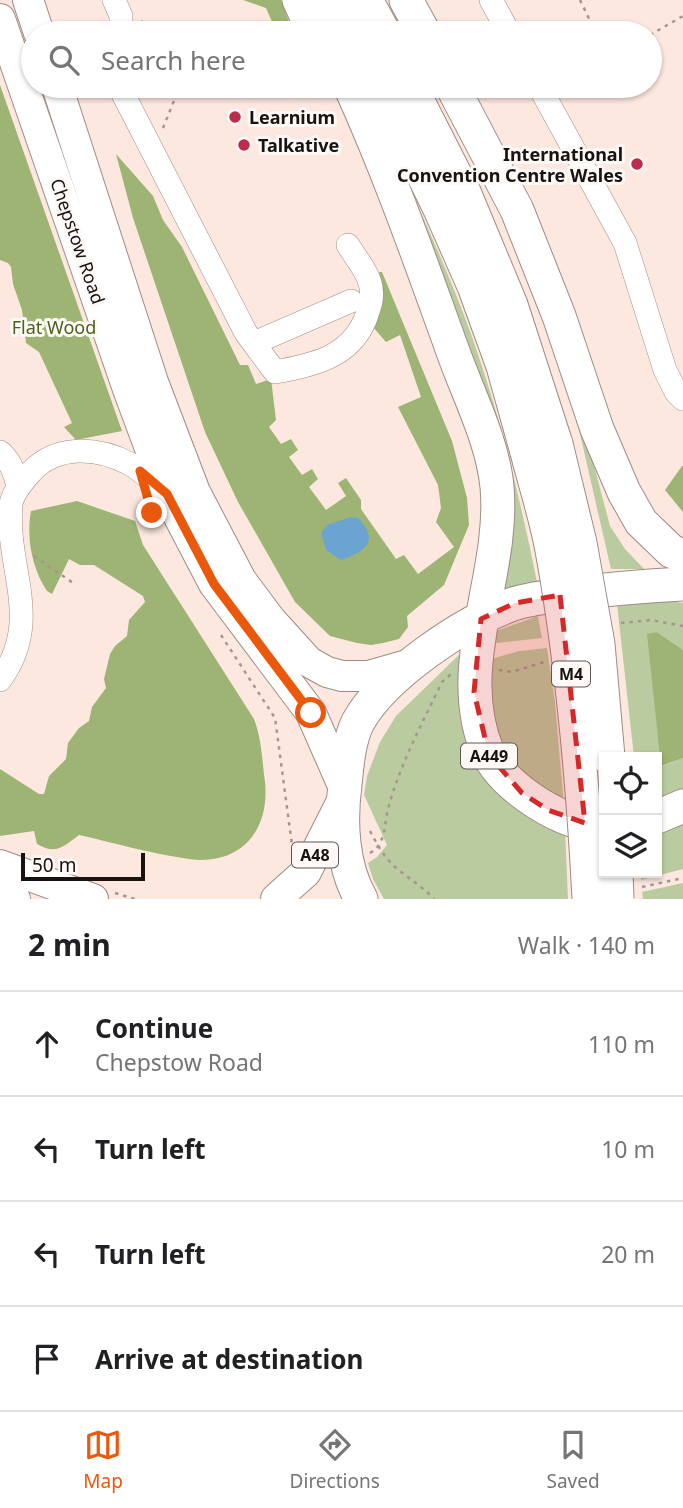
<!DOCTYPE html>
<html lang="en">
<head>
<meta charset="utf-8">
<style>
  :root { --surface:#fff; --page:#f6f6f6; --text:#202124; --muted:#757577; --line:#e0e0e0; --accent:#ea580c }
  body { margin:0; font-family:"Noto Sans",sans-serif; background:var(--page); color:var(--text) }
  .controls { position:absolute; right:21px; bottom:21px; display:grid; overflow:hidden; border-radius:0px; box-shadow:0 2px 5px #0004 }
  .controls button { width:63px; height:63px; display:grid; place-items:center; padding:0; border:0; border-bottom:2px solid var(--line); background:var(--surface); color:var(--text); font:35px sans-serif }
  .scale { position:absolute; left:21px; bottom:18px; width:124px; box-sizing:border-box; padding-left:7px; border:4px solid #19120f; border-top:0; font-size:19px; line-height:24px; white-space:nowrap; color:#19120f; -webkit-text-stroke:5px #fdf9f7; paint-order:stroke }
  .stop { position:absolute; width:21px; height:21px; margin:-16px; border:5px solid #ea580c; border-radius:50%; background:#fff }
  .stop.end { background:#ea580c; border-color:#fff; box-shadow:0 2px 7px #0008 }
  .list { margin:0; padding:0; list-style:none }
  h2 { display:flex; justify-content:space-between; align-items:center; height:91px; margin:0; padding:0 28px; font-size:30px }
  h2 small { font-size:23px; font-weight:400; color:var(--muted) }
  .list li { display:grid; grid-template-columns:46px 1fr auto; gap:21px; align-items:center; box-sizing:border-box; height:105px; padding:0 28px; border-top:2px solid var(--line) }
  .list b { display:block; font-size:26px; white-space:nowrap }
  .list p { margin:0; font-size:23px; white-space:nowrap; color:var(--muted) }
  .list em { font-size:23px; font-style:normal; color:var(--muted) }
  .icon { flex:none; width:38px; height:38px; fill:none; stroke:currentColor; stroke-width:2; stroke-linecap:round; stroke-linejoin:round }
  .map { position:relative; flex:none; width:683px; height:899px; overflow:hidden }
  .search { position:absolute; background:var(--surface); box-shadow:0 2px 5px #0004; left:21px; right:21px; top:21px; height:77px; display:flex; align-items:center; gap:18px; box-sizing:border-box; padding:0 24px; border-radius:38px; color:var(--muted); font-size:26px }
  .sheet { height:511px; background:var(--surface) }
  nav { display:flex; justify-content:space-around; align-items:center; box-sizing:border-box; height:98px; border-top:2px solid var(--line); background:var(--surface); font-size:19px; color:var(--muted) }
  nav a { display:grid; justify-items:center; gap:4px }
  nav .on { color:var(--accent) }
  .map>svg:first-child { display:block }
  .green { fill:#bacba0 }
  .forest { fill:#9db474 }
  .water { fill:#6ba4d1 }
  .lines { fill:none; stroke-linecap:round; stroke-linejoin:round }
  .minor-casing { stroke:#9e8c84; stroke-width:24 }
  .major-casing { stroke:#9e8c84; stroke-width:32 }
  .highway-casing { stroke:#9e8c84; stroke-width:35 }
  .path { stroke:#a69690; stroke-width:2.5; stroke-dasharray:3.5 5; stroke-linecap:butt }
  .minor { stroke:#fff; stroke-width:23 }
  .major { stroke:#fff; stroke-width:30 }
  .highway { stroke:#fff; stroke-width:33 }
  .highway-bridge-casing { stroke:#9e8c84; stroke-width:35; stroke-linecap:butt }
  .highway-bridge { stroke:#fff; stroke-width:33 }
  .route { stroke:#ea580c; stroke-width:9 }
  .marked { fill:#d62828; fill-opacity:0.2; stroke:#d62828; stroke-width:5; stroke-dasharray:14 9; stroke-linejoin:round }
  .poi-dot { fill:#bd2c4f; stroke:#fdf9f7; stroke-width:2.5 }
  .labels { text-anchor:middle; dominant-baseline:central; stroke-width:6; stroke-linejoin:round; paint-order:stroke }
  .shield { fill:#fdf9f7; stroke:#5d5755; stroke-width:2 }
  .shield-label { font-size:16px; font-weight:bold; fill:#19120f }
  .poi-label { font-size:18px; font-weight:bold; fill:#19120f; stroke:#fdf9f7; text-anchor:start }
  .street-label { font-size:18px; fill:#19120f; stroke:#fdf9f7 }
  .park-label { font-size:18px; fill:#4c601d; stroke:#fdf9f7 }
</style>
</head>
<body>
<div class="map">
<svg width="683" height="899" viewBox="0 0 683 899">
  <rect width="100%" height="100%" fill="#fce8df"/>
  <g class="green">
    <path d="M398 162C424 219 450 276 471 334 500 415 520 498 537 582L500 590 510 543Z"/>
    <path d="M563 375 583 424 610 526 625 549 644 569H611L580 434Z"/>
    <path d="M663 600 683 603V650L657 632 662 766 683 758V790L657 803V757H634L617 604Z"/>
    <path d="M538 616 542 638 497 643 492 641 493 632Z"/>
    <path d="M547 648 555 703 564 806 511 766 492 729 486 690 491 659 519 651Z"/>
    <path d="M462 652 463 711 565 830 568 899H384L373 879 368 863 377 857 387 845 364 795 367 776 380 742 396 716Z"/>
    <path d="M683 821V869L641 880V873H657V830Z"/>
    <path d="M683 883V899H643L642 892Z"/>
  </g>
  <g class="forest">
    <path d="M243 0H281L293 33H277L266 8Z"/>
    <path d="M0 85 122 431 76 440 64 427 72 423 39 352 26 343 22 310 13 284 11 267 8 263 0 260Z"/>
    <path d="M116 154 153 196 163 220 182 247 240 365H248L256 384 271 379 276 420 269 427 281 444 291 439 298 450 289 457 302 475 312 469 318 479 309 487 326 510 346 496 338 483 346 478 361 500V509L396 559 404 555 418 574 454 547 436 522 441 508 438 485 398 407 421 397 400 335 386 342 373 327 382 287 379 272H382L452 441 467 498 469 525 444 585 407 616 408 627 399 639 383 643 371 645 357 643 330 636 295 602 238 502 205 432 133 218Z"/>
    <path d="M682 466H683V512L665 490Z"/>
    <path d="M77 501 135 521 143 545 254 719C262 739 262 762 265 782 270 831 240 866 189 859 152 854 115 843 79 835 63 847 56 855 37 844L34 831 0 836V769L39 794H44L49 776 66 759 68 743 79 728 89 721 92 707 106 688 104 679 110 654 115 646 127 636 129 620 145 602 143 596 94 565H80L69 559 52 594 47 591C32 568 26 538 31 511Z"/>
    <path d="M657 632 683 650V758L661 766 647 634Z"/>
  </g>
  <path class="water" d="M351 517 358 518C380 541 366 551 341 560L326 550 321 533 327 525Z"/>
  <g class="lines">
    <defs>
      <g id="minor">
        <path d="M114 0 121 16V33"/>
        <path d="M491 0 509 33"/>
        <path d="M119 86 246 333 275 372C312 365 349 358 365 320 370 307 374 296 370 283 366 269 355 257 348 245"/>
        <path d="M539 86 625 243 665 370 676 392 683 399"/>
        <path d="M254 343 351 301"/>
        <path d="M0 452C11 462 15 473 18 487"/>
        <path d="M0 680C44 620 5 568 11 504 13 492 23 481 31 472 57 444 98 447 130 464 143 471 155 484 167 494"/>
      </g>
      <g id="major">
        <path d="M28 0 39 33"/>
        <path d="M0 19 129 392 167 494 214 584 311 713 344 788"/>
        <path d="M57 86 153 382 195 492 241 580 270 619 309 662 327 672 342 676H369L411 664"/>
        <path d="M0 865 93 899"/>
        <path d="M0 894 15 899"/>
        <path d="M276 899 306 872 342 801"/>
      </g>
      <g id="highway">
        <path d="M299 0 314 33"/>
        <path d="M332 0 350 33"/>
        <path d="M366 0 384 33"/>
        <path d="M406 0 424 33"/>
        <path d="M350 86C390 174 422 266 455 357 470 398 493 443 497 487 505 576 451 666 488 753 502 787 567 828 604 826"/>
        <path d="M380 86 440 209 474 286 503 366 527 452"/>
        <path d="M410 86 464 192 511 305 556 444"/>
        <path d="M452 86 517 210 559 316 597 429 624 492 641 522 671 551 683 556"/>
        <path d="M657 817 683 806"/>
        <path d="M361 899C342 866 340 822 345 785 347 764 349 740 358 722 384 675 464 622 513 604 531 598 553 596 571 594 609 589 645 586 683 584"/>
      </g>
    </defs>
    <use href="#minor" class="minor-casing"/>
    <use href="#major" class="major-casing"/>
    <use href="#highway" class="highway-casing"/>
    <g class="path">
      <path d="M580 0 596 33"/>
      <path d="M141 21 156 33"/>
      <path d="M650 35 683 16"/>
      <path d="M163 128 180 86"/>
      <path d="M34 556 76 585"/>
      <path d="M621 623 651 620 683 626"/>
      <path d="M221 635 275 718 292 845"/>
      <path d="M499 670 512 672 544 662"/>
      <path d="M370 831C377 844 384 857 395 867 408 878 422 886 434 899"/>
      <path d="M370 853C386 844 384 826 388 809 400 764 422 724 442 682L451 674"/>
      <path d="M642 887 683 878"/>
      <path d="M115 893 135 899"/>
    </g>
    <use href="#minor" class="minor"/>
    <use href="#major" class="major"/>
    <use href="#highway" class="highway"/>
    <defs>
      <g id="highway-bridge">
        <path d="M556 444 580 543 598 644 608 757"/>
        <path d="M527 452C535 484 546 517 552 550 573 665 583 782 589 899"/>
        <path d="M616 873 617 899"/>
      </g>
    </defs>
    <use href="#highway-bridge" class="highway-bridge-casing"/>
    <use href="#highway-bridge" class="highway-bridge"/>
  </g>
  <g class="lines">
    <path class="route" d="M152 513 140 471 167 494 214 584 311 713"/>
  </g>
  <path class="marked" d="M560 595 585 823 548 810 522 793 489 755 474 692 481 619 515 603Z"/>
  <g class="poi-dot">
    <circle cx="235" cy="117" r="7"/>
    <circle cx="244" cy="145" r="7"/>
    <circle cx="637" cy="164" r="7"/>
  </g>
  <g class="labels">
    <g class="shield">
      <rect x="552" y="661.5" width="38" height="25" rx="5"/>
      <rect x="461" y="743.5" width="56" height="25" rx="5"/>
      <rect x="292" y="842.5" width="46" height="25" rx="5"/>
    </g>
    <g class="shield-label">
      <text x="571" y="674">M4</text>
      <text x="489" y="756">A449</text>
      <text x="315" y="855">A48</text>
    </g>
    <g class="poi-label">
      <text x="249" y="117">Learnium</text>
      <text x="258" y="145">Talkative</text>
      <text x="623" y="154" text-anchor="end">International<tspan x="623" dy="21">Convention Centre Wales</tspan></text>
    </g>
    <g class="street-label">
      <text transform="translate(78 241) rotate(71)">Chepstow Road</text>
    </g>
    <g class="park-label">
      <text x="54" y="327">Flat Wood</text>
    </g>
  </g>
</svg>
<div class="controls">
<button><svg class="icon" aria-label="locate" viewBox="0 0 24 24"><circle cx="12" cy="12" r="6"/><path d="M12 2v4M12 18v4M2 12h4M18 12h4"/></svg></button>
<button><svg class="icon" aria-label="layers" viewBox="0 0 24 24"><path d="M12 4l9 5-9 5-9-5zM3 14l9 5 9-5"/></svg></button>
</div>
<div class="scale">50 m</div>
<div class="stop" style="left:311px;top:713px"></div>
<div class="stop end" style="left:152px;top:513px"></div>
<div class="search"><svg class="icon" aria-label="search" viewBox="0 0 24 24"><circle cx="10" cy="10" r="6"/><path d="M15 15l6 6"/></svg>Search here</div>
</div>
<section class="sheet">
<h2>2 min<small>Walk · 140 m</small></h2>
<ul class="list">
<li><svg class="icon" aria-label="ahead" viewBox="0 0 24 24"><path d="M12 20V5M6 11l6-6 6 6"/></svg><div><b>Continue</b><p>Chepstow Road</p></div><em>110 m</em></li>
<li><svg class="icon" aria-label="left" viewBox="0 0 24 24"><path d="M17 20v-9H6M10 6l-5 5 5 5"/></svg><div><b>Turn left</b></div><em>10 m</em></li>
<li><svg class="icon" aria-label="left" viewBox="0 0 24 24"><path d="M17 20v-9H6M10 6l-5 5 5 5"/></svg><div><b>Turn left</b></div><em>20 m</em></li>
<li><svg class="icon" aria-label="arrive" viewBox="0 0 24 24"><path d="M6 21V4h12l-3 4 3 4H6"/></svg><div><b>Arrive at destination</b></div></li>
</ul>
</section>
<nav>
<a class="on"><svg class="icon" aria-label="map" viewBox="0 0 24 24"><path d="M3 6l6-2 6 2 6-2v14l-6 2-6-2-6 2zM9 4v14M15 6v14"/></svg>Map</a>
<a><svg class="icon" aria-label="directions" viewBox="0 0 24 24"><path d="M12 3l9 9-9 9-9-9zM9 14v-3h6M13 9l2 2-2 2"/></svg>Directions</a>
<a><svg class="icon" aria-label="saved" viewBox="0 0 24 24"><path d="M7 4h10v16l-5-4-5 4z"/></svg>Saved</a>
</nav>
</body>
</html>
